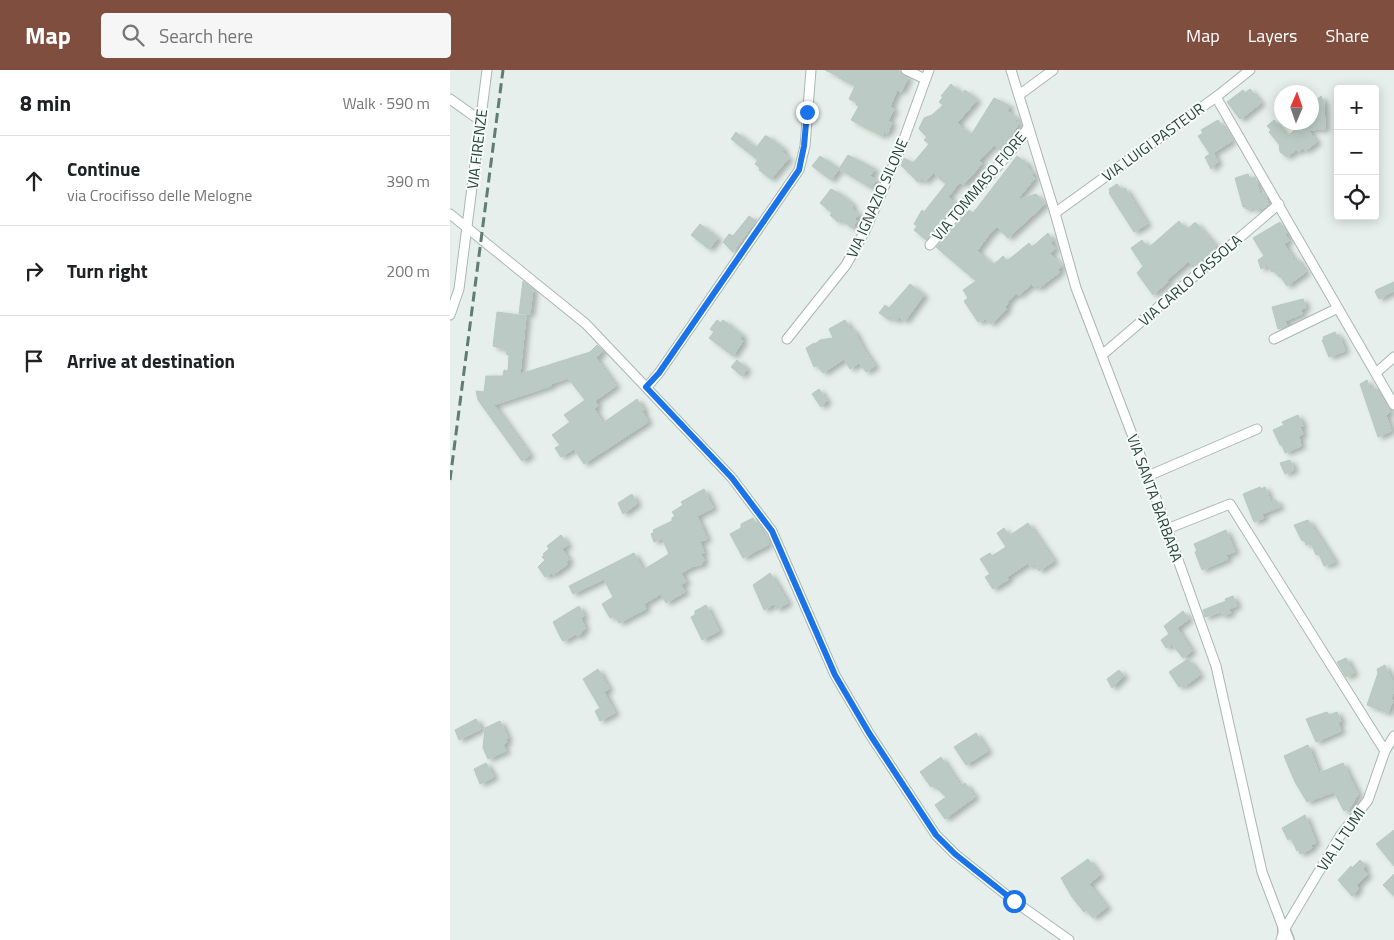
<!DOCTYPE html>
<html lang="en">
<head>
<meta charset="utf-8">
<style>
  :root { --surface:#fff; --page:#f6f6f6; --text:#202124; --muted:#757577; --line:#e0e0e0; --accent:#7f4e3f }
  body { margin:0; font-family:"Titillium Web",sans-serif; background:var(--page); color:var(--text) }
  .controls { position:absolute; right:15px; top:15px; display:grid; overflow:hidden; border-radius:5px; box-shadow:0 2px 12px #0003 }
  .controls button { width:45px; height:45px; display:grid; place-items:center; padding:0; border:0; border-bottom:1px solid var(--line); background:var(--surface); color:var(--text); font:25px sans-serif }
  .compass { position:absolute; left:824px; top:15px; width:45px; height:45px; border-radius:50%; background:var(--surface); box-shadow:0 2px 12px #0003; rotate:2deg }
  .stop { position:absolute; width:15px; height:15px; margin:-11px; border:4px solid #1a73e8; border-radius:50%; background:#fff }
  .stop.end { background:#1a73e8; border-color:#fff; box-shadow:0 1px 5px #0008 }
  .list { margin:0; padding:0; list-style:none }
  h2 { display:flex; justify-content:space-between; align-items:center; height:65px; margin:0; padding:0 20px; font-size:21px }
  h2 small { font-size:16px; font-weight:400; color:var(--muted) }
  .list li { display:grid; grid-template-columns:32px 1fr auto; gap:15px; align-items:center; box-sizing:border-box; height:90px; padding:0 20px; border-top:1px solid var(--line) }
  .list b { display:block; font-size:19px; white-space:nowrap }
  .list p { margin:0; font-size:16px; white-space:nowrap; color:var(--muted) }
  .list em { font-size:16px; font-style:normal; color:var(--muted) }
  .icon { flex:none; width:28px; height:28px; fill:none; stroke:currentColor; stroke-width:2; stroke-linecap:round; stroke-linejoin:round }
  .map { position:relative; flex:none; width:944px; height:870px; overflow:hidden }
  header { display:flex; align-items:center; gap:30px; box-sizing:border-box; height:70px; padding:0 25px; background:var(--accent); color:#fff }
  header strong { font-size:24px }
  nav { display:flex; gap:28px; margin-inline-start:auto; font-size:18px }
  .search { width:350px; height:45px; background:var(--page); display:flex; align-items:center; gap:12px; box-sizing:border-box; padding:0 18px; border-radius:5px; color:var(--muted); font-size:19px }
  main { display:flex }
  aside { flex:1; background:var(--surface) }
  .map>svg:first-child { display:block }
  .building { fill:#bbcac4; stroke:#b8c9c2; filter:url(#shadow) }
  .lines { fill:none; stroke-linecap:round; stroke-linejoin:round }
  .minor-casing { stroke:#a8b8b2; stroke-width:11 }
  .tertiary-casing { stroke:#a8b8b2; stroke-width:14 }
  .minor { stroke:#fff; stroke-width:9 }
  .tertiary { stroke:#fff; stroke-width:11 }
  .rail { stroke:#5f7d75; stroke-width:3; stroke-dasharray:10 5; stroke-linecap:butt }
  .route { stroke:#1a73e8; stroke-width:6 }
  .labels { text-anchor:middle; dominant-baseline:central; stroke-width:4; stroke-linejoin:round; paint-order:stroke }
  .street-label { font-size:15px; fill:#24423a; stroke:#f7fbf9 }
</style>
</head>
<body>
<header>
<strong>Map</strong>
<div class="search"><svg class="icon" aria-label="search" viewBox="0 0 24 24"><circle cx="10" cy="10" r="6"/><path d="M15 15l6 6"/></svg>Search here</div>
<nav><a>Map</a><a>Layers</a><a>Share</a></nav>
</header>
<main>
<aside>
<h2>8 min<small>Walk · 590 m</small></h2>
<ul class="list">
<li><svg class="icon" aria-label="ahead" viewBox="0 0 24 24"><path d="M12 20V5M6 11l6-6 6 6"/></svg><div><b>Continue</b><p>via Crocifisso delle Melogne</p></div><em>390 m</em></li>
<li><svg class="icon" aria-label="right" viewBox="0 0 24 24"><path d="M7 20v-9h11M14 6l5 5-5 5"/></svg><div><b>Turn right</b></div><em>200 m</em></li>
<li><svg class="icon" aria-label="arrive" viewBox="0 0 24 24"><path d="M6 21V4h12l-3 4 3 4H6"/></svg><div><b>Arrive at destination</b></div></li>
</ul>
</aside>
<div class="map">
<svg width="944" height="870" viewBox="0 0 944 870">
  <defs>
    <filter id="shadow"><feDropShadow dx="4.5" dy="2.5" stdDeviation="2.5" flood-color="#0004"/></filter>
  </defs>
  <rect width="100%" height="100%" fill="#e6efeb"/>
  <g class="building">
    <path d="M375 0H448L458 8 451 22 447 20 440 37 444 39 438 51 442 53 437 64 434 62 432 66 401 50 409 36 406 35 407 33 399 29 405 16 389 8 390 7Z"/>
    <path d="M501 14 512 24 515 20 527 30 507 53 521 65 544 28 560 36 557 41 567 48 565 51 569 53 551 80 544 75 529 91 532 93 521 107 514 114 509 113 498 127 507 134 476 170 464 160 467 156 464 154 472 140 474 142 496 114 483 103 475 112 471 108 468 112 454 98 451 96 454 88 463 93 479 74 474 70 477 67 469 59 472 52 474 48 482 45 493 35 489 32 493 27 491 26Z"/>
    <path d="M800 19 811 33 791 49 789 48 777 32 793 20 795 23Z"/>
    <path d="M871 26 874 32 875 59 858 60 867 72 855 81 853 78 848 82 846 80 837 87 830 82 829 74 819 62 821 60 817 56 824 50 837 66 855 52H862V34Z"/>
    <path d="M768 50 782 71 763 83 768 92 761 99 755 87 760 84 748 66 753 63 751 60Z"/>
    <path d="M286 62 306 78 315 66H317L334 79 332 82 339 88 321 109 309 100 310 98 305 94 308 90 281 69Z"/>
    <path d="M398 85 425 99 420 106 426 110 421 118 389 99Z"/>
    <path d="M370 86 389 99 381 110 362 96Z"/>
    <path d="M567 86 579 95 577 97 584 103 582 105 585 108 567 130 586 124 595 134 558 168 547 157 538 166 527 181 543 195 553 186 557 191 579 173 582 177 598 163 603 171 601 173 606 178 600 183 612 196 608 200 610 202 589 218 587 216 585 218 582 214 569 225 566 224 557 232 558 234 555 237 557 239 541 254 535 249 528 252 514 231 518 228 513 220 526 211 486 177 519 140 523 143Z"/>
    <path d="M798 104 800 109 805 107 810 124 814 123 815 124 818 135 816 137 805 140V137L796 139 795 137H793L785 108Z"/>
    <path d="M667 114 672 120 675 118 697 154 684 162 659 123 660 122 659 119Z"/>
    <path d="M381 119 392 125 402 134V139L409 144 405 149 407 151 402 158 390 149 388 152 380 145 382 143 370 133Z"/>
    <path d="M299 146 306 151 283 182 273 172 279 164 283 166Z"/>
    <path d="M729 151 736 160 744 153H746L766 176 765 177 766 178 744 198 738 192 717 210 718 212 703 225 687 203 693 196 681 178 692 170 698 178Z"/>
    <path d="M830 152 837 163 835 164 839 171 834 174 844 190 846 188 856 202 837 216 830 206 829 207 824 200 822 202 817 195 811 199 808 190 814 186 803 168Z"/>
    <path d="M250 154 268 168 259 179 241 165Z"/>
    <path d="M73 211 83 219 80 244H69Z"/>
    <path d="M944 212V221L929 229 925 222 926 220Z"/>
    <path d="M460 214 474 225 455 251 449 247 446 251 440 247 438 249 429 243 435 235 439 238Z"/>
    <path d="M853 229 856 238 851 239 852 244 835 251 837 256 828 259 822 237Z"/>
    <path d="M47 242 76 246 70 304 140 282 147 275 153 281 146 288 166 316 145 331 148 336 144 339 153 353 187 329 194 340 192 341 198 352 134 394 124 379 111 387 105 378 110 375 102 365 120 352 114 345 135 330 118 308 101 314V316L44 335 80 385 72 391 28 330 26 321 34 322 36 306H53L54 300 58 301 59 285 56 284 57 280 43 276Z"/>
    <path d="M267 250 271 253 273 250 293 266 290 269 293 271 283 286 259 268 264 262 260 259Z"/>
    <path d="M395 250 401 260 403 259 414 280 425 296 416 302 409 293 400 299 394 289 373 303 367 295 364 297 356 278 364 273 365 274 370 270 383 268 379 259Z"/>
    <path d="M885 262 887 266 889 265 895 281 879 287 872 270H874L873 267Z"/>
    <path d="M287 290 297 299 292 306 281 297Z"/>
    <path d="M917 310 920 318 923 316 925 321 928 319 940 342 936 345 941 361 928 367 910 314Z"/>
    <path d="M369 319 377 331 371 337 362 324Z"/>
    <path d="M848 345 853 356 850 357 853 364 849 366 851 376 835 383 832 375H830L823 360 834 355 832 352Z"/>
    <path d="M840 390 844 400 835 404 830 393Z"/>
    <path d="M810 417 811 419 815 417 821 432 826 430 830 437 812 444 814 448 804 452 793 424Z"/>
    <path d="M254 419 263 438 247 446 257 469 250 472 254 483 251 484 254 490 251 495 244 496 231 503 236 512 231 515 235 522 216 533 211 524 194 534 196 539 169 553 165 546 160 548 152 534 163 527 154 509 123 524 119 516 184 483 193 500 219 484 212 468 204 472 201 464 204 462 203 460 222 451V448L225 446 222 442 233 435 231 432Z"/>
    <path d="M182 424 187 434 173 444 168 433Z"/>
    <path d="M303 448 318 472V475L293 488 280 464 291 458V454Z"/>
    <path d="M858 450 885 492 874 496 869 484 866 485 861 473 856 475 854 470 852 471 844 455Z"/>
    <path d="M578 453 604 491 589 501 585 494 580 497 578 493 557 507 559 509 543 519 535 507 540 504 530 489 540 483 542 486 556 477 547 463 554 458 559 466Z"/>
    <path d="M776 460 785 482 776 485 778 489 752 500 745 482 747 481 744 474Z"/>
    <path d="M111 465 118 475 112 479 119 490 116 492 118 494 103 505 101 503 95 507 88 497 95 490 92 487 94 485 93 484 99 479 97 476Z"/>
    <path d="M320 503 338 533 327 539 324 534 314 540 303 515Z"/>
    <path d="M783 526 787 536 779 539 781 543 772 546 771 542 755 547 753 540 776 531 775 529Z"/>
    <path d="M256 535 269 561 252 570 241 547 245 545V541Z"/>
    <path d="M129 536 134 546 131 548 135 558 128 567 126 564 114 571 112 570 103 552Z"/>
    <path d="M733 541 739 549 727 558 742 581 733 588 722 574 716 578 711 570 719 564 714 556Z"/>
    <path d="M896 588 904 603 896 607 887 592Z"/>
    <path d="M738 589 750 605 735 616 734 614 729 617 719 602Z"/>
    <path d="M935 595 942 610 944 611V621L941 628 943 630 938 643 917 635 928 603 927 599Z"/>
    <path d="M148 599 159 619 154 622 165 643 150 651 145 641 150 638 133 609Z"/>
    <path d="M669 600 674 606 662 618 657 609Z"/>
    <path d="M877 642 879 645 887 642 891 651 888 653 891 661 866 672 856 649Z"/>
    <path d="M26 649 31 659 9 670 5 660Z"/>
    <path d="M50 651 58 668 56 669 57 672 53 675 56 681 38 689 33 678 35 658Z"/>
    <path d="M526 663 538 681 516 695 504 677Z"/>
    <path d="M858 675 869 703 893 693 908 724 900 738 894 741 884 722 857 732 845 712 834 686Z"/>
    <path d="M491 687 511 717 515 713 525 727 495 749 485 735 496 727 484 715 481 717 470 702Z"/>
    <path d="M36 693 44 707 30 714 24 699Z"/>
    <path d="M855 745 866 773 861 775 862 778 850 784 849 780 847 781 841 768 838 770 832 758Z"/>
    <path d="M944 760V796L926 774Z"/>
    <path d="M638 789 650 805 639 814 657 837 643 848 636 840 634 842 622 827 611 808Z"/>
    <path d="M910 790 916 796 913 799 918 804 907 815 908 819 902 826 888 810 901 796 902 798Z"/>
    <path d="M944 804V826L933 815Z"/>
  </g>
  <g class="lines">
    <defs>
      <g id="minor">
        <path d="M456 0 475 9"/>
        <path d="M561 0 605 143 626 218 698 406 766 596 812 802 834 860"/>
        <path d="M569 25 603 0"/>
        <path d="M766 27 944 335"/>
        <path d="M0 29 31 51"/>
        <path d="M605 143 766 27 800 0"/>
        <path d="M0 144 136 254 282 408 322 461 385 605 419 663 486 765 505 784 564 831 619 870"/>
        <path d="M480 175 571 69 578 57"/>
        <path d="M0 245 9 219 37 0"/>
        <path d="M337 269 396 195 415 161 450 80 479 0"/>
        <path d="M824 269 888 238"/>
        <path d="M652 285 829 134"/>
        <path d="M926 303 944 287"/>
        <path d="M197 317 209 303 349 100 355 76 361 0"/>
        <path d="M698 406 807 359"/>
        <path d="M717 459 780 434 935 681"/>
        <path d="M831 870 834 860 890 766 918 730 935 681 944 666"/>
      </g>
      <path id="tertiary" d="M834 860 838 870"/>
    </defs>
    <use href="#minor" class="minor-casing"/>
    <use href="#tertiary" class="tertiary-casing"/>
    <use href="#minor" class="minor"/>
    <use href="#tertiary" class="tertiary"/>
    <path class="rail" d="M0 410 53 0"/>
  </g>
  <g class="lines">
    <path class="route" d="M357 42 354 76 349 100 209 303 196 317 282 408 322 461 385 605 419 663 486 765 505 784 564 831"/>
  </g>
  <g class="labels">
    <g class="street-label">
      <text transform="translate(703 72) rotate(-36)">VIA LUIGI PASTEUR</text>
      <text transform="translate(27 79) rotate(-83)">VIA FIRENZE</text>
      <text transform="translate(529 116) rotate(-50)">VIA TOMMASO FIORE</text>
      <text transform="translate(427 128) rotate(-66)">VIA IGNAZIO SILONE</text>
      <text transform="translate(740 210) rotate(-41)">VIA CARLO CASSOLA</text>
      <text transform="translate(705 428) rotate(70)">VIA SANTA BARBARA</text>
      <text transform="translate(891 769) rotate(-56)">VIA LI TUMI</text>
    </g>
  </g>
</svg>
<div class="controls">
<button>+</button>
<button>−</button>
<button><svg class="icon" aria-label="locate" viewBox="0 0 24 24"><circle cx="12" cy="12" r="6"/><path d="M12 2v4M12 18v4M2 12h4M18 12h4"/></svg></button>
</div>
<svg class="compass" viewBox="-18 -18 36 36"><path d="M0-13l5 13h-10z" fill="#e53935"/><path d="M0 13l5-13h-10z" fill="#757577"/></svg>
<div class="stop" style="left:564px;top:831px"></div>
<div class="stop end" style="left:357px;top:42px"></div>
</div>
</main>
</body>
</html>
